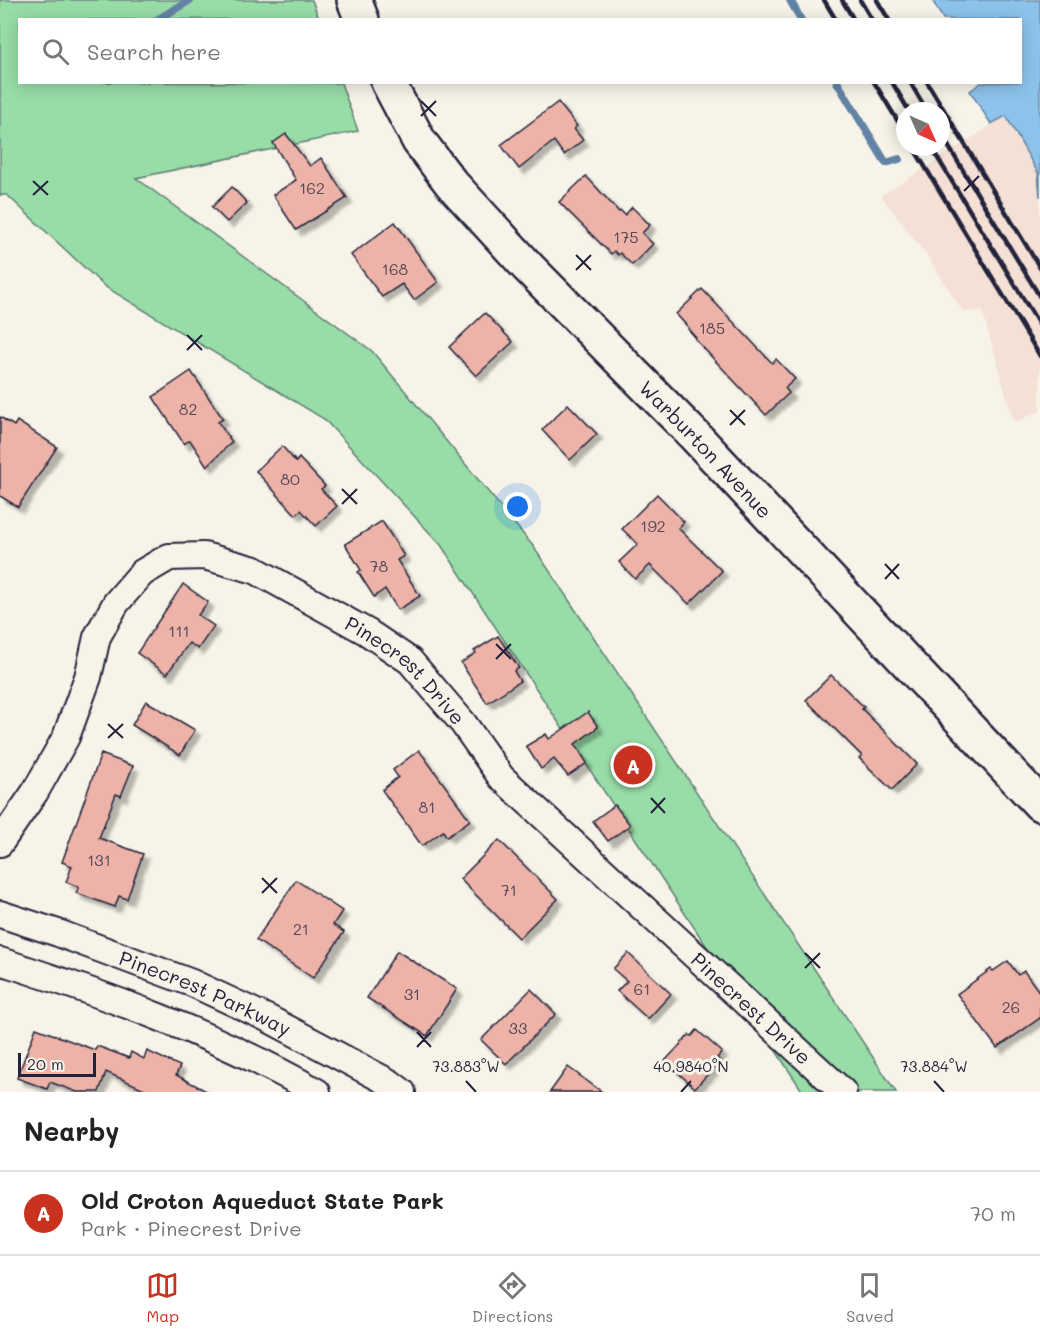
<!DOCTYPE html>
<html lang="en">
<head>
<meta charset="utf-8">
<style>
  :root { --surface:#fff; --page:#f2f2f2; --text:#222; --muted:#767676; --line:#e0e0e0; --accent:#c8321e }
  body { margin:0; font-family:Mali,sans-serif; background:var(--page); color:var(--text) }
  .compass { position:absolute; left:896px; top:102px; width:54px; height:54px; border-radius:50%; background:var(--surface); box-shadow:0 3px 15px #0003; rotate:135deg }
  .scale { position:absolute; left:18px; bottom:15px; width:78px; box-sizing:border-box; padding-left:6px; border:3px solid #22223b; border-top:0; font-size:16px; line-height:21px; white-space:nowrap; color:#22223b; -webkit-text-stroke:4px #f7f3e8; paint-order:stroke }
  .you { position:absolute; left:518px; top:507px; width:21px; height:21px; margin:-15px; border:4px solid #fff; border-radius:50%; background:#1a73e8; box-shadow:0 0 0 9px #1a73e833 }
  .badge { display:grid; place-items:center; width:39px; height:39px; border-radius:50%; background:var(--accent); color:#fff; font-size:20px; font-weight:700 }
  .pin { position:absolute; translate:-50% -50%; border:3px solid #fff; box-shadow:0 2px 6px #0006 }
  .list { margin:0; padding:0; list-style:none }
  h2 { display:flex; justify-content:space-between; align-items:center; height:78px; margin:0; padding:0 24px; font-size:26px }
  h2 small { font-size:20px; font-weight:400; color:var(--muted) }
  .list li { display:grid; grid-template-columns:39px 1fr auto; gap:18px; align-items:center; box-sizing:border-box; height:84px; padding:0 24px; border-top:2px solid var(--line) }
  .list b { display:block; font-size:22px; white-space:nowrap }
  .list p { margin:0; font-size:20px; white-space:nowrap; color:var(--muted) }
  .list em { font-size:20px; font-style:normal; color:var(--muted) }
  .icon { flex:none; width:33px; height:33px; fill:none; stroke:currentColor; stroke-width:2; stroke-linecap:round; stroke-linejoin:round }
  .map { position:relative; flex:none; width:1040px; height:1092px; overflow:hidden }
  .search { position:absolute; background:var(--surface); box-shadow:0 3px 15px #0003; left:18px; right:18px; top:18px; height:66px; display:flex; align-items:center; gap:15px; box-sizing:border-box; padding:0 21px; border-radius:0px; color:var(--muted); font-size:22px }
  .sheet { height:162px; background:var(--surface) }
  nav { display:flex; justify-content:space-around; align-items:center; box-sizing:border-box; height:84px; border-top:2px solid var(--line); background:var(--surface); font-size:16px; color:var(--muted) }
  nav a { display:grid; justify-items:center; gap:3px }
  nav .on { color:var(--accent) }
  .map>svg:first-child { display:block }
  .built { fill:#f4e0d5 }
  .green { fill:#98dca8; stroke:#5d7f72; stroke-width:1.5 }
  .water { fill:#8dc3eb; stroke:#6283a5; stroke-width:1.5 }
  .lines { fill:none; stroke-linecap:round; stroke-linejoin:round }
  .stream { stroke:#6283a5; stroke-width:8 }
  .building { fill:#edb3a8; stroke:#22223b; stroke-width:1.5; filter:url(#shadow) }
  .minor-casing { stroke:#22223b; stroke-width:30 }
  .tertiary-casing { stroke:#22223b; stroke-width:38 }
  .minor { stroke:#f7f3e8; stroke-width:26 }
  .tertiary { stroke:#f7f3e8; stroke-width:33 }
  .rail { stroke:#22223b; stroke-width:4.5 }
  .ticks { fill:none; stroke:#22223b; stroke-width:2 }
  .labels { text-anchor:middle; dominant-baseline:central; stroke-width:6; stroke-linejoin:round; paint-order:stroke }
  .number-label { font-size:16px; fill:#554656 }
  .street-label { font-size:20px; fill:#22223b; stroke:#f7f3e8 }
  .ticks-label { font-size:15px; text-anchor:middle; fill:#22223b; stroke:#f7f3e8; stroke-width:6; stroke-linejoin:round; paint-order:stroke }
</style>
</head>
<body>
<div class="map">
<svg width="1040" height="1092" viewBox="0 0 1040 1092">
  <defs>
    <filter id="shadow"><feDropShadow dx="5.5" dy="5.5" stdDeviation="1.5" flood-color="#0004"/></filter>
  </defs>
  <rect width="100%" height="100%" fill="#f7f3e8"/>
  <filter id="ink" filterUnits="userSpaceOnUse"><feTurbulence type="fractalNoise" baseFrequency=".0167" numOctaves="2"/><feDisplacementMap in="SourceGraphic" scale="12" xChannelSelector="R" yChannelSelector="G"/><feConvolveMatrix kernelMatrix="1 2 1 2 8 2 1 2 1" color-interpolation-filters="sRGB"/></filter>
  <g filter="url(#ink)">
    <path class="built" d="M1006 116 1038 173 1040 197V411L1014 422 982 311 963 312 926 254 881 196Z"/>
    <path class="green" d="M0 0H312L319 19 20 20V82L341 83 358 131 136 178 372 351 533 546 896 1092H803L441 545 324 419 104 286 7 195H0Z"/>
    <path class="water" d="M932 0H1040V197L1038 173 1006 116 991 124 970 91 981 83 1020 82V20L943 19Z"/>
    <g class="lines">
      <g class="stream">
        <path d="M790 0 801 20"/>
        <path d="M157 20 190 0"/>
        <path d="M837 82 886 163 899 159"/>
      </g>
    </g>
    <g class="building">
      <path d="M558 102 577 126 574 129 583 140 564 155 554 141 519 169 501 145Z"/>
      <path d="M286 134 310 166 321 158 347 198 296 230 273 195 296 180 273 143Z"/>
      <path d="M586 176 619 212 621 211 625 215 632 207 650 225 642 233 653 244 632 265 620 253 618 255 614 251 611 254 559 202Z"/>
      <path d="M232 187 247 203 227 222 212 207Z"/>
      <path d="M395 222 438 282 414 300 402 284 382 297 351 255Z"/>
      <path d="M702 289 772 363 776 359 795 379 785 388 789 393 766 415 695 339 696 338 688 329 689 328 676 314Z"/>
      <path d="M485 313 513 342 476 376 449 347Z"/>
      <path d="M191 371 223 419 218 422 232 442 207 466 190 440 184 444 153 397Z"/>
      <path d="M568 404 597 434 570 460 542 430Z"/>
      <path d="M0 417 14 426 17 421 57 447 18 507 0 496Z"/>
      <path d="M282 446 296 462 299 458 325 486 321 489 337 506 316 526 301 510 296 515 256 471Z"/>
      <path d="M657 494 684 522 678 528 722 571 689 604 650 565 635 579 619 562 638 544 622 529Z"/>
      <path d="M382 521 404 556 397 560 420 596 398 610 385 589 374 597 358 572 361 570 345 544Z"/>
      <path d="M183 584 208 602 198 615 214 626 198 649 189 643 167 674 137 653Z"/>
      <path d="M498 636 519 668 514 671 520 681 487 703 461 663 476 653 474 651Z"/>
      <path d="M831 675 864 707 862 709 917 764 892 790 859 758 862 756 806 700Z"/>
      <path d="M146 701 195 730 180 755 132 725Z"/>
      <path d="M588 712 598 727 575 744 587 763 568 776 554 759 541 769 526 746 546 734 549 739Z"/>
      <path d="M419 750 470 820 447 837 443 831 422 846 382 790 398 777 393 770Z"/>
      <path d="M101 754 133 766 121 796 116 794 99 838 143 854 127 899 119 896 115 907 76 893 79 887 66 882 72 866 62 862Z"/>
      <path d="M615 805 630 825 608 841 593 821Z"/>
      <path d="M499 840 558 899 519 938 460 879Z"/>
      <path d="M296 880 342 911 333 925 344 932 313 978 256 940Z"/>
      <path d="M397 951 457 989 427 1036 367 998Z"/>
      <path d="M628 953 671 994 648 1019 617 991 627 981 613 969Z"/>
      <path d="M1008 961 1018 975 1024 971 1040 993V1018L997 1048 957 994 991 969 993 971Z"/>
      <path d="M531 989 556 1014 506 1064 481 1040Z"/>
      <path d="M36 1028 95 1050 97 1046 129 1058 131 1052 144 1059 147 1051 180 1066 176 1075 208 1092H151L106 1072 99 1092H77L50 1082 47 1089 17 1078Z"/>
      <path d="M697 1030 722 1052 717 1058 720 1061 695 1088 665 1061 689 1035 692 1036Z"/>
      <path d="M568 1067 602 1092H550Z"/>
    </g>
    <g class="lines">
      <defs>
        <g id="minor">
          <path id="s1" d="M0 843 35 792 66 737 88 677 97 637 116 603 142 573 169 557 204 556 255 570 367 632 410 661 463 723 501 777 843 1092"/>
          <path id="s2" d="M0 914 58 933 192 983 269 1019 390 1083 402 1092"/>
          <path d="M0 961C109 996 217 1035 317 1092"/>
        </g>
        <g id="tertiary">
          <path d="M354 0 362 20"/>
          <path id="s3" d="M388 82 419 141 451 183 528 267 694 435 1040 804"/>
        </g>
      </defs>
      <use href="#minor" class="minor-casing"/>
      <use href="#tertiary" class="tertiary-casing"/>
      <use href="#minor" class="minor"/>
      <use href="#tertiary" class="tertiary"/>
      <g class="rail">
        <path d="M824 0 836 20"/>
        <path d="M842 0 854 20"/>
        <path d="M860 0 872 20"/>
        <path d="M877 0 889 20"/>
        <path d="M874 82 905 133"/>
        <path d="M892 82 909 111"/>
        <path d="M910 82 927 111"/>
        <path d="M927 82 1040 268"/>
        <path d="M941 134 1040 297"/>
        <path d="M913 147 1040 356"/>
        <path d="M931 147 1040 326"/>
      </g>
    </g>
  </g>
  <path class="ticks" d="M421 101 436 116M421 116 436 101M964 176 979 191M33 181 48 195M964 191 979 176M33 195 48 181M576 255 591 270M576 270 591 255M187 335 202 350M187 350 202 335M730 410 745 425M730 425 745 410M342 489 357 504M342 504 357 489M885 564 899 579M885 579 899 564M496 644 511 659M496 659 511 644M108 724 123 738M108 738 123 724M651 798 665 813M651 813 665 798M262 878 277 893M262 893 277 878M805 953 820 968M805 968 820 953M417 1032 431 1047M417 1047 431 1032M466 1081 476 1092M934 1081 944 1092M681 1092 691 1081"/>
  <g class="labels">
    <g class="number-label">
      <text x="312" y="187">162</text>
      <text x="626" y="236">175</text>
      <text x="395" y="268">168</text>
      <text x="712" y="327">185</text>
      <text x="188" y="408">82</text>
      <text x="290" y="478">80</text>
      <text x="653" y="525">192</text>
      <text x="379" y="565">78</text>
      <text x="179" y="630">111</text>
      <text x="427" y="806">81</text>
      <text x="99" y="859">131</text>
      <text x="509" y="889">71</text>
      <text x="301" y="928">21</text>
      <text x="642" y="988">61</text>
      <text x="412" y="993">31</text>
      <text x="1011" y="1006">26</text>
      <text x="518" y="1027">33</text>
    </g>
    <g class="street-label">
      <text stroke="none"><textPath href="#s3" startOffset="488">Warburton Avenue</textPath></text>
      <text stroke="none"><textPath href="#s1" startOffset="610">Pinecrest Drive</textPath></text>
      <text stroke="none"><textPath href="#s2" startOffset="220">Pinecrest Parkway</textPath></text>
      <text stroke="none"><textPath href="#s1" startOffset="1096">Pinecrest Drive</textPath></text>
    </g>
  </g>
  <g class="ticks-label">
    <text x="691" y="1072">40.9840°N</text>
    <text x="466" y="1072">73.883°W</text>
    <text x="934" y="1072">73.884°W</text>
  </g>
</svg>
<svg class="compass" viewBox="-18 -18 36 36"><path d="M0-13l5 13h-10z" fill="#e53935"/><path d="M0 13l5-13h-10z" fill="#767676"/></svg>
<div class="scale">20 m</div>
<div class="you"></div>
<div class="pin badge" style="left:633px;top:765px">A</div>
<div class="search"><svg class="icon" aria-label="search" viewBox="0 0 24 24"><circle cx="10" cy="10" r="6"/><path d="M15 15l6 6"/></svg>Search here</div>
</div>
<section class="sheet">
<h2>Nearby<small></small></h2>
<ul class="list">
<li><span class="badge">A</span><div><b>Old Croton Aqueduct State Park</b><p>Park · Pinecrest Drive</p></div><em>70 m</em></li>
</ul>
</section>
<nav>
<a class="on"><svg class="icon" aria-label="map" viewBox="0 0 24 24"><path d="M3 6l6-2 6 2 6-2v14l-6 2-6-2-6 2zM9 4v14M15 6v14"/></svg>Map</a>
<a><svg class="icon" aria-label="directions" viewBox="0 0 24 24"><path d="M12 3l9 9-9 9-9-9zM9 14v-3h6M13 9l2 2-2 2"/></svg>Directions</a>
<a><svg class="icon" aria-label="saved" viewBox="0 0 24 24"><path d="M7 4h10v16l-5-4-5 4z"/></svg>Saved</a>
</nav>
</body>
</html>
